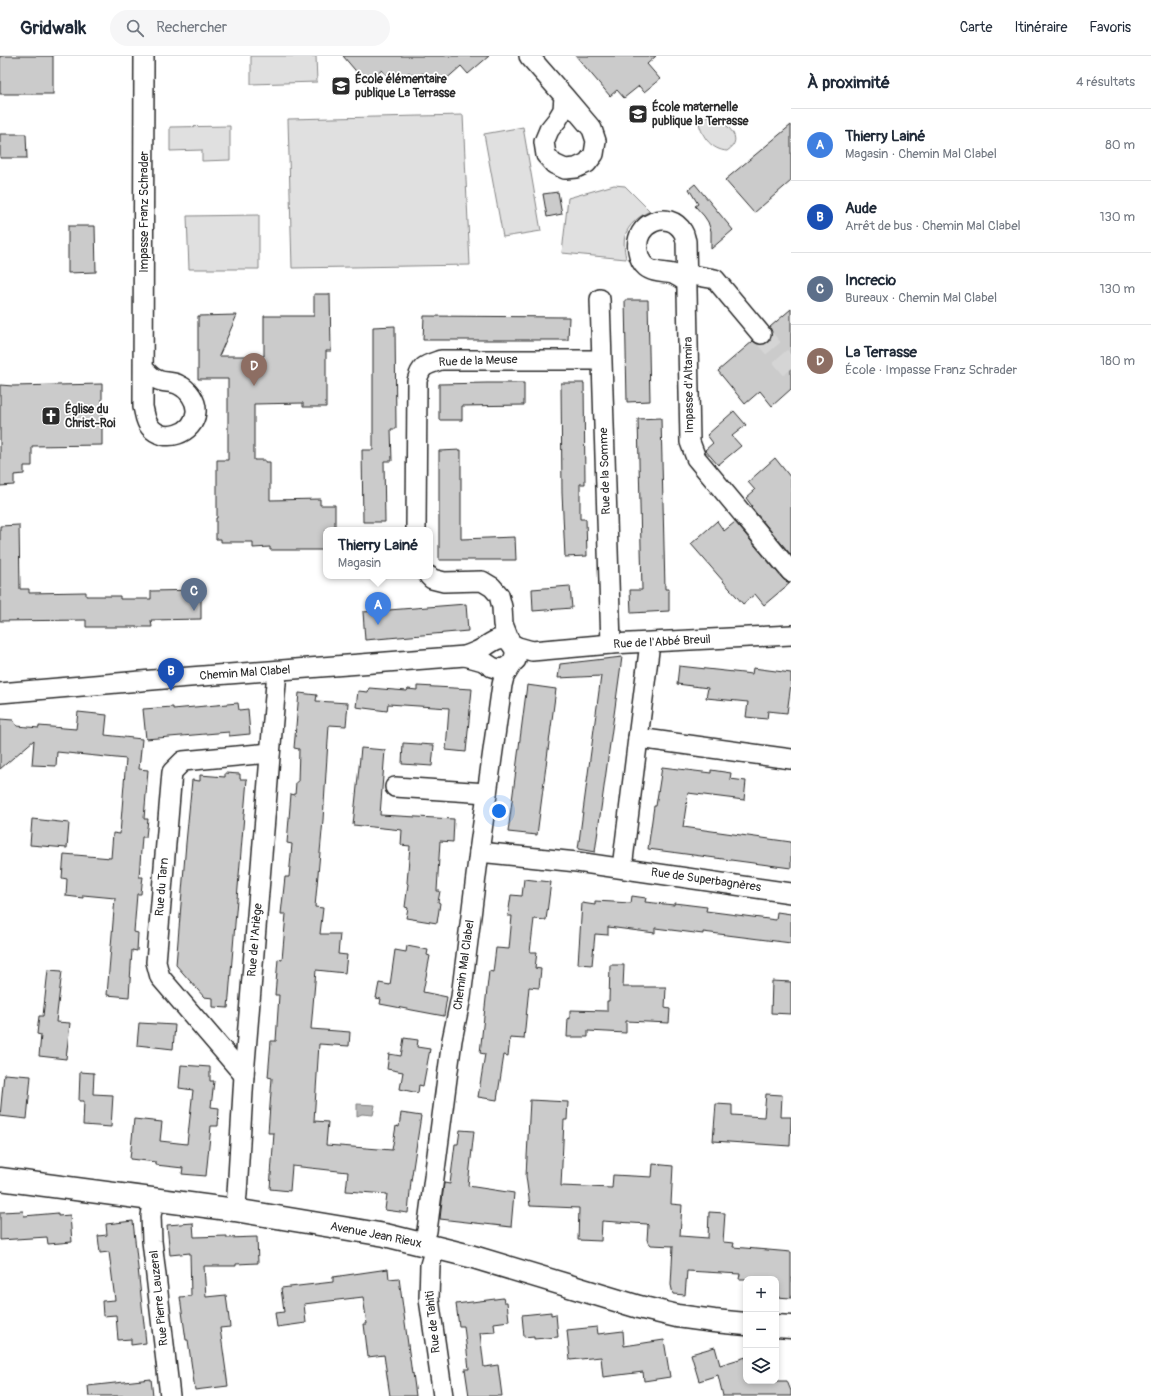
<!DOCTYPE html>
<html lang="fr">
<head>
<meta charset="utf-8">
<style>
  :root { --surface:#fff; --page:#f6f6f7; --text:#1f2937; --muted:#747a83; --line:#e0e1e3; --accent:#111827 }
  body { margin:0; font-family:Pangolin,sans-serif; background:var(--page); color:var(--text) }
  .controls { position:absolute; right:12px; bottom:12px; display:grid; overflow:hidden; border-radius:8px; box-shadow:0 2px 6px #0003 }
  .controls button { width:36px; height:36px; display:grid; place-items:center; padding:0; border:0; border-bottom:1px solid var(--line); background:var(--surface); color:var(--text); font:20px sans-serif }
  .you { position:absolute; left:499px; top:755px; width:14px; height:14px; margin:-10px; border:3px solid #fff; border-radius:50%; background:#1a73e8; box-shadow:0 0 0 6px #1a73e833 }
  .badge { display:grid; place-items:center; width:26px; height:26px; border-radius:50%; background:var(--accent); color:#fff; font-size:13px; font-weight:700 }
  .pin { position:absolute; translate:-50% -33px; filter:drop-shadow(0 1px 2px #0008) }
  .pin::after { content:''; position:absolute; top:21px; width:14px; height:12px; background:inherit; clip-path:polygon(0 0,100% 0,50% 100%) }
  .popup { position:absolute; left:323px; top:471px; width:110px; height:52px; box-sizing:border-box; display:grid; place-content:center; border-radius:8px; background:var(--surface); filter:drop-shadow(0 1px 3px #0005); font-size:13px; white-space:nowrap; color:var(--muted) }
  .popup b { font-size:15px; color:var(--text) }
  .popup::after { content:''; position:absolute; left:50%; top:100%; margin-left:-8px; border:8px solid transparent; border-top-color:var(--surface) }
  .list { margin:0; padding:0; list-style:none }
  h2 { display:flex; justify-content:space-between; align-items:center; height:52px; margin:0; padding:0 16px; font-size:17px }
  h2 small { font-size:13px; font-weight:400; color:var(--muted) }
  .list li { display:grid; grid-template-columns:26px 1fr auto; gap:12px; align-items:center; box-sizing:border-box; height:72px; padding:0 16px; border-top:1px solid var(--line) }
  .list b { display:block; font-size:15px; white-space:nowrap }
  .list p { margin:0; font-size:13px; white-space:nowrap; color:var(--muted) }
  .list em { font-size:13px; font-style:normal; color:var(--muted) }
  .icon { flex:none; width:22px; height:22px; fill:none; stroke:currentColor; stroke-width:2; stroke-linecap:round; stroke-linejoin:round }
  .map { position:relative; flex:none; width:791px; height:1340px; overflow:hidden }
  header { display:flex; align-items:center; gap:24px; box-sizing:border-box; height:56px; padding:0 20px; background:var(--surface); border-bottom:1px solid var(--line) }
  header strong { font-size:19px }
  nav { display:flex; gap:22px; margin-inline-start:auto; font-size:14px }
  .search { width:280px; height:36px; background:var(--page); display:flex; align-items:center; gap:10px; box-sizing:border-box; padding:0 14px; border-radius:22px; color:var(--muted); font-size:15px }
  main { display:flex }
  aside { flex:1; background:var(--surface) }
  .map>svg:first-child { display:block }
  .green { fill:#e0e0e0; stroke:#868686 }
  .water { fill:#b6b6b6; stroke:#7e7e7e }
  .building { fill:#cbcbcb; stroke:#2b2b2b }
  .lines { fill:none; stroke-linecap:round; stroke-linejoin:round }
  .street-tunnel { stroke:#d5d5d5; stroke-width:19; stroke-dasharray:19 10; stroke-linecap:butt }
  .street-casing { stroke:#2b2b2b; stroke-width:22 }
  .secondary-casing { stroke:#2b2b2b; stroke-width:25 }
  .street { stroke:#fff; stroke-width:19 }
  .secondary { stroke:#fff; stroke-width:22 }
  .labels { text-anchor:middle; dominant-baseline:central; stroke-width:3.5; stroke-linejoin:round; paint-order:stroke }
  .poi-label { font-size:12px; font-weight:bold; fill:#2b2b2b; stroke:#fff; text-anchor:start }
  .street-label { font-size:12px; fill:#2b2b2b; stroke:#fff }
</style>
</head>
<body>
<header>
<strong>Gridwalk</strong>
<div class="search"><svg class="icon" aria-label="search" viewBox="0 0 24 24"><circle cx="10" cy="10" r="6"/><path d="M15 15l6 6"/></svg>Rechercher</div>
<nav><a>Carte</a><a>Itinéraire</a><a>Favoris</a></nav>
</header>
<main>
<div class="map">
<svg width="791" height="1340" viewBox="0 0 791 1340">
  <rect width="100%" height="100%" fill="#fff"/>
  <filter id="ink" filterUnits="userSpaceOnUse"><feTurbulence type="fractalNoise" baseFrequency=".025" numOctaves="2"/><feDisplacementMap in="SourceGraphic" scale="8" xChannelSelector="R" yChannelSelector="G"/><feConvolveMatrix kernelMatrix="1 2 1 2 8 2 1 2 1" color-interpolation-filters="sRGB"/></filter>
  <g filter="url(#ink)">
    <g class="green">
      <path d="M251 0H316L317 26 251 28Z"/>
      <path d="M463 59 470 209 292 212 288 63Z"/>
      <path d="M710 60C724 65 747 82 727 95 712 94 702 81 699 67L702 62Z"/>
      <path d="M230 70V104L202 105V94L170 95V71Z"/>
      <path d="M523 71 541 175 503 181 484 78Z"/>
      <path d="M614 129 625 130 650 155C639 160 628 169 625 180 623 188 625 196 626 203L562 197 568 142Z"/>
      <path d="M259 159V213H189L187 160Z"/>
    </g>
    <path class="water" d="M357 1048 375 1049 373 1059 362 1058 357 1060Z"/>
    <g class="building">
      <rect x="0" y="0" width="53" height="38"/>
      <path d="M343 0H489L468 18 461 10 443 26 436 18 429 24 423 17 415 23 409 16 402 23 395 15 388 21 382 14 366 27Z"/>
      <path d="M576 0H656L647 8 660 23 644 36 639 30 624 42 617 34 610 40Z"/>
      <path d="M791 69V125L754 157 725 124Z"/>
      <path d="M0 78H26L27 102H0Z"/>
      <path d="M695 128 733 174 711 193V175L708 166 704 160 695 150 698 148 689 133Z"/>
      <path d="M558 136 562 158 547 161 543 138Z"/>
      <path d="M68 170H95L96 216 68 217Z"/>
      <path d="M314 238H330L331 295H326V351H303V347L254 348V404H265V406H270V444L320 443V449H335V474H326V494H270V491L253 492V486H221V483H216V462H217V404H228V323H198V260L237 259 219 300H264V260H314Z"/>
      <path d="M625 244H648L650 345 627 346Z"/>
      <path d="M791 253V333L772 350 760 335 745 348 718 315 753 285 758 288 762 289 768 286 771 281 772 276 770 271Z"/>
      <path d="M424 260 569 261 568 284H423Z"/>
      <path d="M395 270 396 373H391L392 405H384L385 466H363L362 394H373V271Z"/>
      <path d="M487 327H524V349L462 350V364H439V328Z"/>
      <path d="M561 327H584L585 428H580V463H586L587 500 565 501 562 437Z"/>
      <path d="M102 328V389L32 390V410H24V418L14 419V429L0 430V329L13 330Z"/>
      <path d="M734 355 746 369 732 380 741 390 718 409 705 394 713 387 707 379Z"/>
      <path d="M661 362 665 533H669V555L631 557 630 534H642L638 363Z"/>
      <path d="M461 394V483L515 481 516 504H439V395Z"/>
      <path d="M775 402 791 422V499L751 451 752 450 746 442 755 434 748 426Z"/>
      <path d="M717 465 724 475 735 466 783 523 790 527 764 549 755 538 743 548 691 488Z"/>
      <path d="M19 469 20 533H29V537L86 536V540H120V543H151V535L201 534V563L151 564 152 571H86V564L0 565V470Z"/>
      <path d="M570 530 572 552 533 555 532 533Z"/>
      <path d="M466 548 468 575 365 584 363 556Z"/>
      <path d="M622 601 595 796 578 793 601 620 558 622 560 608Z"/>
      <path d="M679 610 752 618 753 612 791 617V628L787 657 768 655 767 663 746 661 748 646 706 642 708 632 677 628Z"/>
      <path d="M527 629 556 633 537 779 508 776Z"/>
      <path d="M417 630 472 633 466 696 446 694 449 652 388 648 387 655 356 651 358 635 368 636 369 632 407 635 408 633 417 634Z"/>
      <path d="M299 637 317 639 316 645 348 647 346 670 329 669 323 764 315 851 323 852 320 878H340L338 898 347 899 345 917 316 914 311 973 350 976 349 990 319 988 314 1065 328 1066 326 1089 392 1094 396 1070 399 1071 401 1057 421 1060 411 1125 408 1157 385 1154 387 1138 346 1135 348 1116 292 1110 290 1135 270 1133 274 1077H268L272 1022 268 1021 271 985H276L279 939H275L278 903 282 904 286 858H281L285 821H289L292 788 287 787 291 738 295 739 296 726H298L299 693 294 692Z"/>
      <path d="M238 647 239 654 248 653 250 678 229 680V676L146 683 143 653 173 651V653Z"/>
      <path d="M78 656 107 659 105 679 142 683 139 713 148 714 144 763H148L146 781H142L139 821H143L142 828 141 838H137L134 876 138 877 137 895 132 894 129 941 107 939 115 842 83 839V842L66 840 67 823 62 822 64 798 111 802 113 777 120 778 126 703 57 696 56 710 32 709 34 684 0 713V663L13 664 17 670 39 672V670L76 673Z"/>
      <path d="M403 687 434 689 432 710 402 708Z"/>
      <path d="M361 692 385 694 380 759 454 763 453 786 440 785 437 835H440L438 846 440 847 437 867 406 862 408 852 405 851 408 828 407 827 410 790 401 789 402 774 353 769Z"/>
      <path d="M662 711 711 717V714L731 717 730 723 746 725 744 744 688 737 683 771 791 786V812L648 793 654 750H656Z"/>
      <path d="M225 717 240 718V723H247L228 952 213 951V942L204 941 176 909 186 787 192 724 200 725V719L225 721Z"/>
      <path d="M32 763 69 767 67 792 30 789Z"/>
      <path d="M524 823 551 826 546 864 534 863 530 896H537L535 912 541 913 539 932 529 931 524 983 510 982 508 1000 504 999 497 1044 478 1041 485 998 480 997 489 915 493 916 496 892 509 893 512 860H508L511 839 522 840Z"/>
      <path d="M632 840 646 842 645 846 674 849V847L707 851 706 855 776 864 777 856 791 858V887L703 876V878L655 872V877L608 871V879L595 878 592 909 578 908 582 847 595 849V845L631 847Z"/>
      <path d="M407 890 428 894 427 899 430 900 423 936 447 941 444 960 380 948 381 943 376 942 379 927 390 929 395 894 406 896Z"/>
      <path d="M610 909H624L623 931H666L665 952 670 953 669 967 626 965V977L588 975V981H567L568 962 570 963V954L607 955V945H609Z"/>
      <path d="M48 914 62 915 56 966 70 967 66 1003 39 1000 41 979 37 978 39 960H43Z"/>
      <path d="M772 925 791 926V958L771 957Z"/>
      <path d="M139 967 175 969 173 993 137 989Z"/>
      <path d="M404 982 418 984 417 991 430 993 423 1030 419 1029 418 1037 400 1033 403 1016 387 1013 389 998 401 1000Z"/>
      <path d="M181 1009 210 1011V1025H214L211 1051 219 1052 218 1070H211L206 1120 182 1118 183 1112 156 1109V1106L130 1103 134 1063 162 1066 160 1085 187 1088 193 1034 179 1032Z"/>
      <path d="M80 1016 94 1017 93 1038 113 1039 111 1071 83 1069 84 1045H79Z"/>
      <path d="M4 1018 31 1020 27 1063 0 1060Z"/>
      <path d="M766 1038 782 1039 781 1061H791L790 1090 713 1085 716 1048 732 1049V1059L764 1061Z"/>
      <path d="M530 1044 568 1046 567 1064H564L561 1130 612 1132 613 1119 652 1121 653 1108 673 1110 671 1148 682 1149 680 1180 708 1182 709 1156 725 1157 723 1186 734 1187 733 1191 791 1196V1242L776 1241V1223H739L740 1218 687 1215 685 1239 673 1238 671 1229 673 1190 651 1189 647 1184 648 1169 647 1168 602 1165 601 1185 578 1184 579 1152 530 1150 526 1120Z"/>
      <path d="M460 1074 474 1075 468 1130 514 1137 511 1171 440 1163 444 1127 450 1128 455 1088H458Z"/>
      <path d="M23 1155 24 1160 58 1157V1160L70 1159 72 1186 48 1188 47 1181 0 1184V1156Z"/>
      <path d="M133 1165 146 1287 131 1289V1283L118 1284 116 1259 103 1260 102 1245 115 1244 109 1196 100 1197 98 1180 107 1179 106 1168Z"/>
      <path d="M193 1167 194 1181 227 1180V1182L257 1181 258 1207 236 1208V1210H204L206 1241 226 1239 230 1271 220 1272 228 1330 195 1334 188 1284H186L180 1241 191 1240 190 1197 170 1199 167 1169Z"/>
      <path d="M388 1213 389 1223 399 1222 412 1318 413 1317 416 1340H390L384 1299 368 1301 364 1268H367L363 1241 304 1248 306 1267 277 1271 275 1257 284 1256 281 1232 333 1226V1221Z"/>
      <path d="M503 1242 504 1246H507L509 1265 494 1267 495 1276 480 1277 484 1311 498 1309 502 1340H469L465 1313H469L464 1270H459L456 1248Z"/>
      <path d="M551 1256V1259L556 1258 558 1281 534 1283V1280L524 1281 522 1259Z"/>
      <path d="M597 1271 598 1278 623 1275 624 1290 664 1284 670 1321 644 1325 643 1316 603 1321 601 1301 570 1304 567 1274Z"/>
      <path d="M715 1291 720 1309 746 1301V1325H787L791 1335V1340H723L718 1319 699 1325 691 1298Z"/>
      <path d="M151 1323 153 1340H89L88 1330Z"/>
    </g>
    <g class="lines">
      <path class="street-tunnel" d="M761 278 791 313"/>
      <defs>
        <g id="street">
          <path d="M529 0 564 40 592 73 596 85 594 98 587 107 576 112 565 113 554 108 546 99 544 86 549 74 557 64 563 54 564 40"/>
          <path d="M686 218 715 223 761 278"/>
          <path d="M686 226C682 223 677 220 673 218 665 216 653 217 646 211 641 207 639 201 638 195 633 167 669 152 683 176 685 179 685 183 686 185L690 386 696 402 791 516"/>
          <path d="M600 243 611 588"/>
          <path d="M144 313C148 317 152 322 158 324 164 327 172 325 179 329 188 333 197 345 196 356 194 378 164 388 150 371 145 365 145 358 143 351L144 0"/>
          <path d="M416 474 417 325C421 309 426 309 441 304H601"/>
          <path d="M429 520 432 523 444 526 482 525 492 531 499 539 502 551 503 568 510 586"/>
          <path d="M650 587 638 682 791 703"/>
          <path d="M512 588 518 591 532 595 611 588 791 579"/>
          <path d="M465 600 483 605 492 611 498 613 505 612 516 604"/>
          <path d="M0 637 164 623 465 600C471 598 477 596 483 592 492 586 504 576 512 589 517 596 515 600 512 607"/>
          <path d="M395 731 487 737"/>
          <path d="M479 796 577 806 791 837"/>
          <path d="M622 812 638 682"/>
          <path d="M244 1019 160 921 156 906 172 716 183 705 270 697"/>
          <path d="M154 1143 151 1160 152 1185 170 1340"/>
          <path d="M235 1154 237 1138 244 1019 277 615"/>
          <path d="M422 1188 427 1175 452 984 461 941 479 796 502 629 504 621 512 608"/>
          <path d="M435 1192 430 1209 429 1243 443 1340"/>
        </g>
        <g id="secondary">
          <path d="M0 1123 235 1154 385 1179 470 1200 639 1251 677 1260 714 1265 746 1268"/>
          <path d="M776 1270 791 1271"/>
        </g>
      </defs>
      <use href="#street" class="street-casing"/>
      <use href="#secondary" class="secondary-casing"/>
      <use href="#street" class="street"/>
      <use href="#secondary" class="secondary"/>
    </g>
  </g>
  <defs>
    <symbol id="school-square" viewBox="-11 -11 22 22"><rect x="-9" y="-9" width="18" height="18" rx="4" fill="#2b2b2b" stroke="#fff"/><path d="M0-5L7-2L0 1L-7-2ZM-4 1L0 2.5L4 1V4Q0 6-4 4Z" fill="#fff"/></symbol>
    <symbol id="church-square" viewBox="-11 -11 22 22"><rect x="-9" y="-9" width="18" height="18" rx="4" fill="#2b2b2b" stroke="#fff"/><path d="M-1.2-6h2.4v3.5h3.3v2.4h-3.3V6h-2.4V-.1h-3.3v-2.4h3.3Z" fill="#fff"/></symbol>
  </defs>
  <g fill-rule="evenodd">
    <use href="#school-square" x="330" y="19" width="22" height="22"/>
    <use href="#school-square" x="627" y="47" width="22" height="22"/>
    <use href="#church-square" x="40" y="349" width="22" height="22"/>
  </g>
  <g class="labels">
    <g class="poi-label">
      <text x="355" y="23">École élémentaire<tspan x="355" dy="14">publique La Terrasse</tspan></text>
      <text x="652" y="51">École maternelle<tspan x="652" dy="14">publique la Terrasse</tspan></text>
      <text x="65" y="353">Église du<tspan x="65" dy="14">Christ-Roi</tspan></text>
    </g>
    <g class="street-label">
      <text transform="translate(144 156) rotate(-90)">Impasse Franz Schrader</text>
      <text transform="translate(478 305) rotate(-2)">Rue de la Meuse</text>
      <text transform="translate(689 329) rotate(-91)">Impasse d'Altamira</text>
      <text transform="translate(605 415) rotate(-92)">Rue de la Somme</text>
      <text transform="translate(662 586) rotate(-3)">Rue de l'Abbé Breuil</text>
      <text transform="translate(245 617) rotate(-4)">Chemin Mal Clabel</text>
      <text transform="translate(706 824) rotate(8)">Rue de Superbagnères</text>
      <text transform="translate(162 831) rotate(-85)">Rue du Tarn</text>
      <text transform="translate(255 884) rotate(-85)">Rue de l'Ariège</text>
      <text transform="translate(464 909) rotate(-82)">Chemin Mal Clabel</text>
      <text transform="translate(376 1179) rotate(11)">Avenue Jean Rieux</text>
      <text transform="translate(159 1242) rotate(-96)">Rue Pierre Lauzeral</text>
      <text transform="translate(433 1266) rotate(-96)">Rue de Tahiti</text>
    </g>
  </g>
</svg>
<div class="controls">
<button>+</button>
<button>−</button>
<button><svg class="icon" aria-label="layers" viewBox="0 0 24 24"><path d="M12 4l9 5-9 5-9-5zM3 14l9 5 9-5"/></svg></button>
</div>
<div class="you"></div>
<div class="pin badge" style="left:378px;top:569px;background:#3f7fe0">A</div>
<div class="popup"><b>Thierry Lainé</b>Magasin</div>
<div class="pin badge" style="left:171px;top:635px;background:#1a4fb4">B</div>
<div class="pin badge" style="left:194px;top:555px;background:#5c6f8a">C</div>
<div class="pin badge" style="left:254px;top:330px;background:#8d6e63">D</div>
</div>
<aside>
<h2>À proximité<small>4 résultats</small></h2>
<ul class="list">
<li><span class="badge" style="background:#3f7fe0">A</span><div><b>Thierry Lainé</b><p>Magasin · Chemin Mal Clabel</p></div><em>80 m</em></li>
<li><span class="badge" style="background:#1a4fb4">B</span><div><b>Aude</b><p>Arrêt de bus · Chemin Mal Clabel</p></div><em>130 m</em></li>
<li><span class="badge" style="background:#5c6f8a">C</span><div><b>Increcio</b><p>Bureaux · Chemin Mal Clabel</p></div><em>130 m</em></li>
<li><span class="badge" style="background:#8d6e63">D</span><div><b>La Terrasse</b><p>École · Impasse Franz Schrader</p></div><em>180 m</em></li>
</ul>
</aside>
</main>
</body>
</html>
